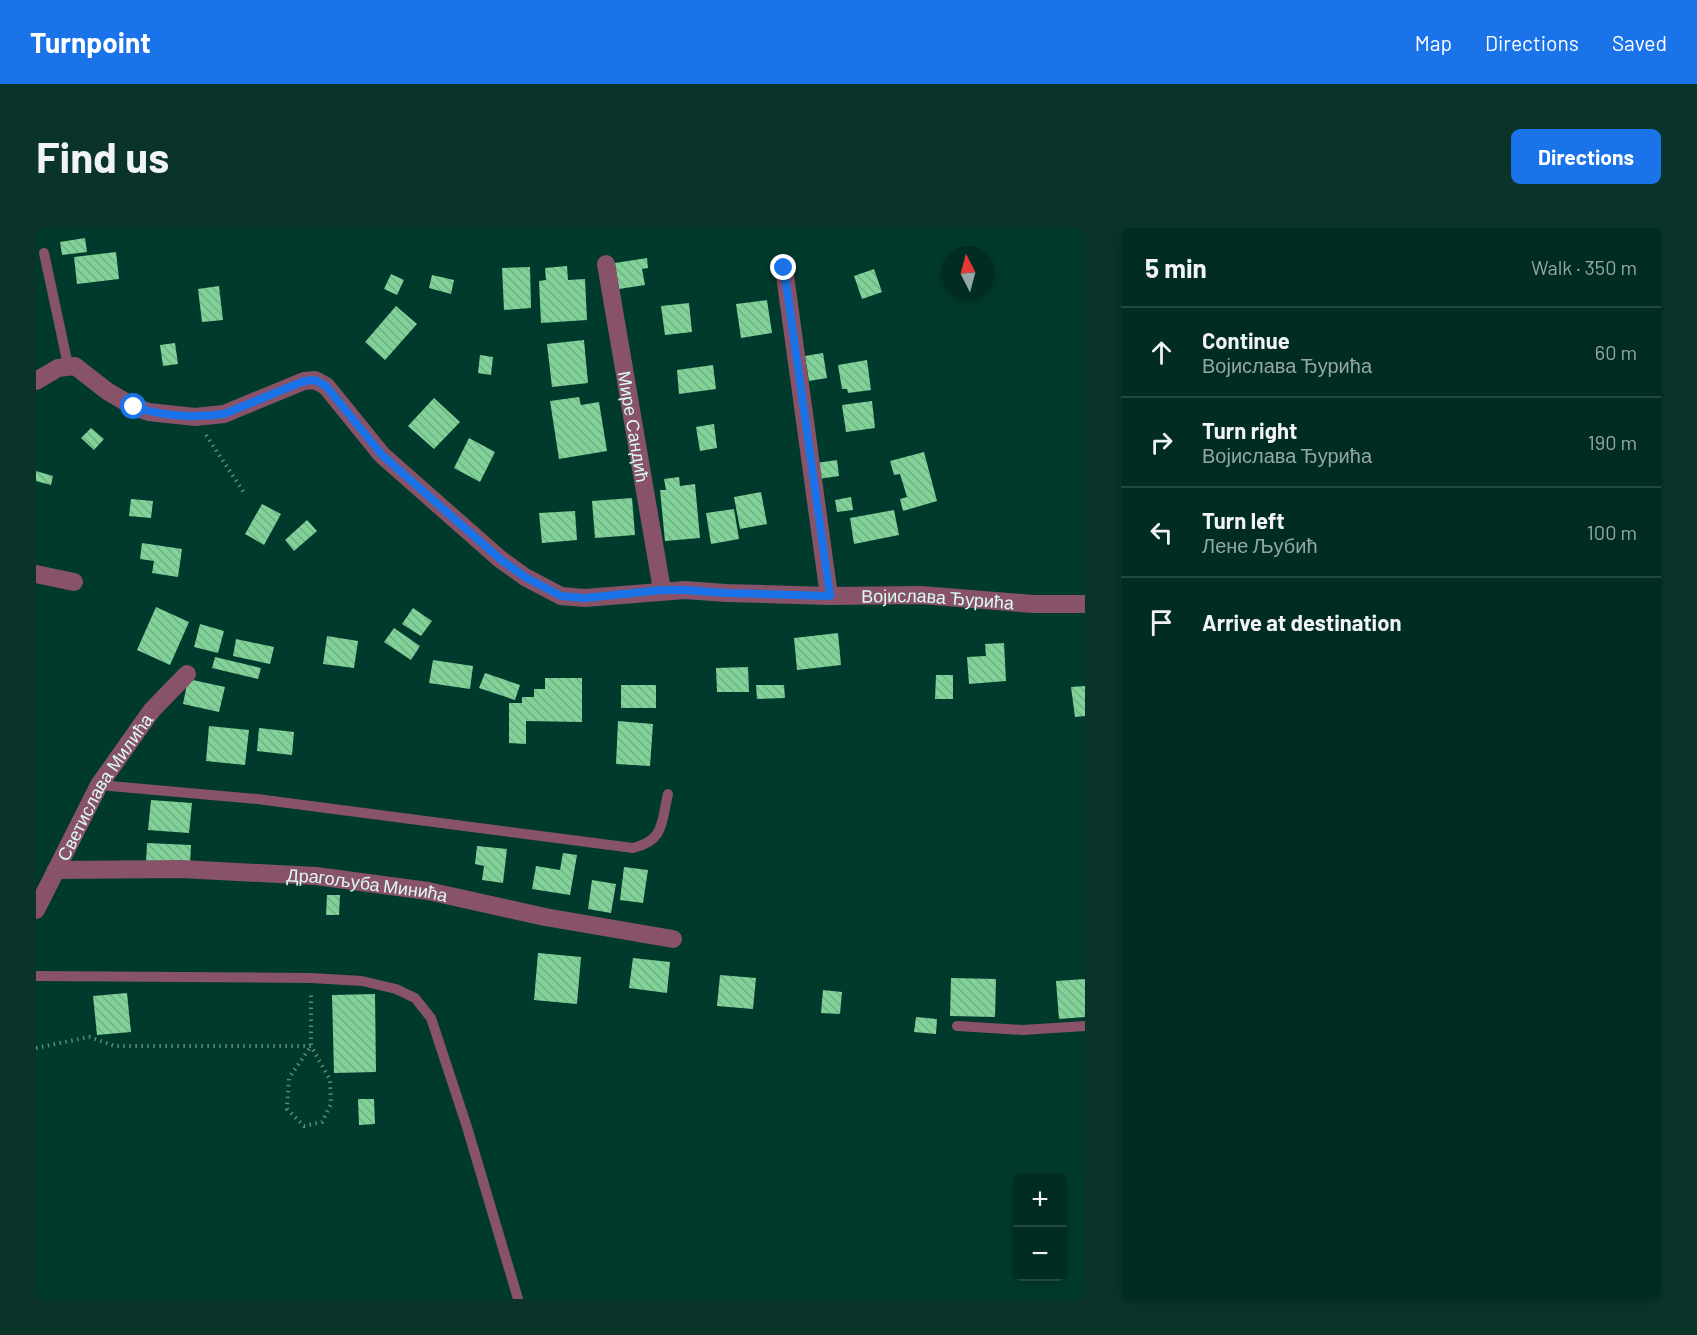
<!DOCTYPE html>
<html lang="en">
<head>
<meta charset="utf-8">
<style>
  :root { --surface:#002c22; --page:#0a342a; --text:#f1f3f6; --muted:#95a7a5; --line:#224840; --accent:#1a73e8 }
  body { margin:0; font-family:Barlow,sans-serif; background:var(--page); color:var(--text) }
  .controls { position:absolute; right:18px; bottom:18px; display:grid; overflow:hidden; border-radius:9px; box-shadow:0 3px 9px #0003 }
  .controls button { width:54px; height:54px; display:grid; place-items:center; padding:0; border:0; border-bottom:2px solid var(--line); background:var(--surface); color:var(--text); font:30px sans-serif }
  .compass { position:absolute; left:905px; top:18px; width:54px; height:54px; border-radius:50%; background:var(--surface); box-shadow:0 3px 9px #0003; rotate:354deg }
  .stop { position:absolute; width:18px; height:18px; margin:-14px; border:4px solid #1a73e8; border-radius:50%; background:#fff }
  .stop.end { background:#1a73e8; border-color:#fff; box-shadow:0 2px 6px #0008 }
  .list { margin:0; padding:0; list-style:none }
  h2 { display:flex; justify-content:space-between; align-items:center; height:78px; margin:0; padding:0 24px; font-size:26px }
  h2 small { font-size:20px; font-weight:400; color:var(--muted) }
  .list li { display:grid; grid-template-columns:39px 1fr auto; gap:18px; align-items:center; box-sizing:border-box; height:90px; padding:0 24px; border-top:2px solid var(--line) }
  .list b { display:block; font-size:22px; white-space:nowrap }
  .list p { margin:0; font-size:20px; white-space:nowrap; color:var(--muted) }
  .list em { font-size:20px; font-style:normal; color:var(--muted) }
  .icon { flex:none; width:33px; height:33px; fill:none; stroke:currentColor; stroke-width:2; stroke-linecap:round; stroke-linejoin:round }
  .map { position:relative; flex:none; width:1049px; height:1071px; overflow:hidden; border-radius:9px }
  header { display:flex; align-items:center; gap:36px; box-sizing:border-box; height:84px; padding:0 30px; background:var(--accent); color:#fff }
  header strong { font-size:28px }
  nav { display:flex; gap:33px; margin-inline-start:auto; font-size:21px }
  .intro { display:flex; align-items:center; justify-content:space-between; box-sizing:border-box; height:144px; padding:0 36px }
  h1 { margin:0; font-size:42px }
  .button { padding:15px 27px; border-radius:9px; background:var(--accent); color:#fff; font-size:21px; font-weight:700 }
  main { display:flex; gap:36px; padding:0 36px }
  aside { flex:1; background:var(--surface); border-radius:9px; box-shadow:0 3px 9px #0003 }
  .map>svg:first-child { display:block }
  .building { fill:url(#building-back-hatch) }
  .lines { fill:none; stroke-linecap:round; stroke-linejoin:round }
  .path { stroke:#5b8a7e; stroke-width:4; stroke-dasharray:1.5 4.5; stroke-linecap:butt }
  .lane { stroke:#885269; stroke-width:10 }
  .street { stroke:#885269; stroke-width:18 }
  .route { stroke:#1a73e8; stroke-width:8 }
  .labels { text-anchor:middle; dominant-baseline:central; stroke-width:6; stroke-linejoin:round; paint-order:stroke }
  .street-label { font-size:18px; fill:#dafbf0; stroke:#003a2d }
</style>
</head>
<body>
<header>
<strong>Turnpoint</strong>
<nav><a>Map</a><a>Directions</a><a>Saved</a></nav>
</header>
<div class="intro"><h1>Find us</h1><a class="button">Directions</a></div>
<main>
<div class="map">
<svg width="1049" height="1071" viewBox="0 0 1049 1071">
  <defs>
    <pattern id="building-back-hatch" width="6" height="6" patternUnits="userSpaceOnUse" patternTransform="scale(1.5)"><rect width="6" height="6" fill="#81d299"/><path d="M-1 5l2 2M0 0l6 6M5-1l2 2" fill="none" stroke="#71b085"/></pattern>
  </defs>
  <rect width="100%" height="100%" fill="#003a2d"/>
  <g class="building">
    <path d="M49 10 51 24 26 27 24 14Z"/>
    <path d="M80 24 83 51 41 56 38 29Z"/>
    <path d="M611 30 612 40 606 41 609 57 583 61 579 35Z"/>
    <path d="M531 38 532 52 549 51 551 92 505 95 503 53 510 52 509 40Z"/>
    <path d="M494 39 495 80 468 82 466 40Z"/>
    <path d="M838 41 846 64 826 71 818 48Z"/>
    <path d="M355 46 368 52 361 67 348 61Z"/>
    <path d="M396 47 418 52 415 66 393 60Z"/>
    <path d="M183 58 187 92 166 94 162 61Z"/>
    <path d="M731 72 736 105 705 110 700 76Z"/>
    <path d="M653 75 656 104 629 107 625 78Z"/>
    <path d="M360 78 381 96 349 132 329 114Z"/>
    <path d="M548 112 552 155 516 159 511 116Z"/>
    <path d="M139 115 142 136 127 138 124 117Z"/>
    <path d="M787 125 791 150 773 153 769 128Z"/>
    <path d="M444 127 457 129 455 147 442 145Z"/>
    <path d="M831 132 835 162 812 165 811 161H806L802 137Z"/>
    <path d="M677 137 680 161 643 166 641 142Z"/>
    <path d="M543 169 545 177 563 174 571 223 523 231 514 173Z"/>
    <path d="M398 170 424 194 398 221 372 198Z"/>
    <path d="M836 173 839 200 810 204 806 177Z"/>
    <path d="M678 196 681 220 664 223 660 199Z"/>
    <path d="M55 200 68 211 58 222 45 210Z"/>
    <path d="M433 210 459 224 444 254 418 240Z"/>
    <path d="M888 224 901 273 867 283 864 271 871 269 864 246 858 247 854 233Z"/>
    <path d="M801 232 803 248 782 251 780 235Z"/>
    <path d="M0 243 17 248 15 257 0 253Z"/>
    <path d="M643 249 644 258 659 256 664 310 629 313 624 262H630L628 251Z"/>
    <path d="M725 264 731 296 704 301 698 269Z"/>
    <path d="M815 269 817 282 801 284 799 272Z"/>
    <path d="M596 270 599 307 559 310 556 273Z"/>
    <path d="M95 271 117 273 115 290 93 288Z"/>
    <path d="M226 276 245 286 228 317 209 306Z"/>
    <path d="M698 281 703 311 675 316 670 285Z"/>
    <path d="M858 282 863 307 818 316 814 290Z"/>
    <path d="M539 283 541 312 506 315 503 285Z"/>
    <path d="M271 292 281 303 258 323 249 312Z"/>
    <path d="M106 315 146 321 142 349 116 345 118 333 104 331Z"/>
    <path d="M120 379 153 394 134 437 101 422Z"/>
    <path d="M377 380 396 393 385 408 366 396Z"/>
    <path d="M164 396 188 403 182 425 158 419Z"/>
    <path d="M358 400 384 418 375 432 348 414Z"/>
    <path d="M802 405 805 437 761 442 758 410Z"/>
    <path d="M291 408 322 413 318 440 287 436Z"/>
    <path d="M200 411 238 419 234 436 197 428Z"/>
    <path d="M968 415 970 453 933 456 931 429 950 428 949 416Z"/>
    <path d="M179 429 225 440 222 451 176 440Z"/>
    <path d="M397 432 437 438 434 461 393 455Z"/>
    <path d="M712 439 713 464H681L680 440Z"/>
    <path d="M449 445 484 457 479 472 443 460Z"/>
    <path d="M900 447H917V471H899Z"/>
    <path d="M509 450H546V494L490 493V516L473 515V475H486V469H498V461H509Z"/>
    <path d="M152 451 189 459 183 484 147 476Z"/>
    <rect x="585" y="457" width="35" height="23"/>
    <path d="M720 457H748L749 470 721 471Z"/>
    <path d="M1049 458V488L1039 489 1035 459Z"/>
    <path d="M582 493 617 496 614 538 580 536Z"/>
    <path d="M173 498 213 502 209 537 170 533Z"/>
    <path d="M223 500 258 504 256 527 221 523Z"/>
    <path d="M115 572 156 575 153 605 112 602Z"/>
    <path d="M111 615 155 617 154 636 110 634Z"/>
    <path d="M441 618 471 621 467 655 446 652 448 638 439 636Z"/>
    <path d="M527 625 541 627 534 667 496 661 500 638 524 642Z"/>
    <path d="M588 639 612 642 607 675 584 672Z"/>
    <path d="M556 652 580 656 575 685 552 681Z"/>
    <path d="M291 667H304L303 687H290Z"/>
    <path d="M502 725 545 729 541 776 498 772Z"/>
    <path d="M597 730 634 734 631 765 593 760Z"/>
    <path d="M684 747 720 750 717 781 681 778Z"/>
    <path d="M915 750 960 751 959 789 914 788Z"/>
    <path d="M1049 751V789L1023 791 1020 753Z"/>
    <path d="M787 762 806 764 804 786 785 785Z"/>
    <path d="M91 765 95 804 61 807 57 768Z"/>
    <path d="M339 766 340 844 298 845 296 767Z"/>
    <path d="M880 789 901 791 900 806 878 804Z"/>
    <path d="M322 871H338L339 896 323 897Z"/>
  </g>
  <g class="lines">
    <g class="path">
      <path d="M170 207 209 266"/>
      <path d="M0 820 53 809 79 818H275L294 852 295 876 286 894 268 898 251 881 253 850 275 818V763"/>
    </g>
    <g class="lane">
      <path d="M8 25 32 137"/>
      <path d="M63 557 221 571 597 620C629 612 625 595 632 566"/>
      <path d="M0 748 275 750 326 753 360 761 379 770 395 790 431 899 482 1071"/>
      <path d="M921 798 987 802 1049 798"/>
    </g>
    <g class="street">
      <path id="s1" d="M570 36 626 362"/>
      <path d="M748 40 793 368"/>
      <path id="s2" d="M0 153 22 140 39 138 71 163 98 179 113 184 159 189 188 186 268 153 279 152 290 158 346 227 464 331 489 349 525 368 549 370 649 362 690 365 793 368 885 367 997 376H1049"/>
      <path d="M0 346 38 354"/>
      <path id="s3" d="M20 642 145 641 280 648 392 663 509 689 637 711"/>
      <path id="s4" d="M0 682 63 557 116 482 151 446"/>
    </g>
  </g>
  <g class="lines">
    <path class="route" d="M98 179C127 188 158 190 188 186L268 153 279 152 290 158 346 227 464 331 489 349 525 368 549 370 626 362H649L690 365 794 368 748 40"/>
  </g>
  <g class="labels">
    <g class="street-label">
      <text stroke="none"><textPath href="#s1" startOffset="165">Мире Сандић</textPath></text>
      <text stroke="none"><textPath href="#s2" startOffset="1011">Војислава Ђурића</textPath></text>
      <text stroke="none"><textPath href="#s4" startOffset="141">Светислава Милића</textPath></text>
      <text stroke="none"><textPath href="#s3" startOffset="312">Драгољуба Минића</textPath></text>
    </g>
  </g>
</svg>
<div class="controls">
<button>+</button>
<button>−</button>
</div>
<svg class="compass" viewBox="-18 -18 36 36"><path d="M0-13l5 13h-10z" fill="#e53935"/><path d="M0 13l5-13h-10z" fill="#95a7a5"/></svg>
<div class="stop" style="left:98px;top:179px"></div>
<div class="stop end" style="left:748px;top:40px"></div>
</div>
<aside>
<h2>5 min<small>Walk · 350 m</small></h2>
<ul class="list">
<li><svg class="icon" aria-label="ahead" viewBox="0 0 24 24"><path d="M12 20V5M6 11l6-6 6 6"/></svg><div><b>Continue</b><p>Војислава Ђурића</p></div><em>60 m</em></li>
<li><svg class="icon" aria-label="right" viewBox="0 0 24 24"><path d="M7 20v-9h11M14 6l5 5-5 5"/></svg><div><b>Turn right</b><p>Војислава Ђурића</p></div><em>190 m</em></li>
<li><svg class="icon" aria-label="left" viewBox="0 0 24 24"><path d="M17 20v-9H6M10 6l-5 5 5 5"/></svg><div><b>Turn left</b><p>Лене Љубић</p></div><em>100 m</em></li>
<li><svg class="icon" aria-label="arrive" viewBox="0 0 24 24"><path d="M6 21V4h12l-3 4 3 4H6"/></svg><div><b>Arrive at destination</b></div></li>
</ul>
</aside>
</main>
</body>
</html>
